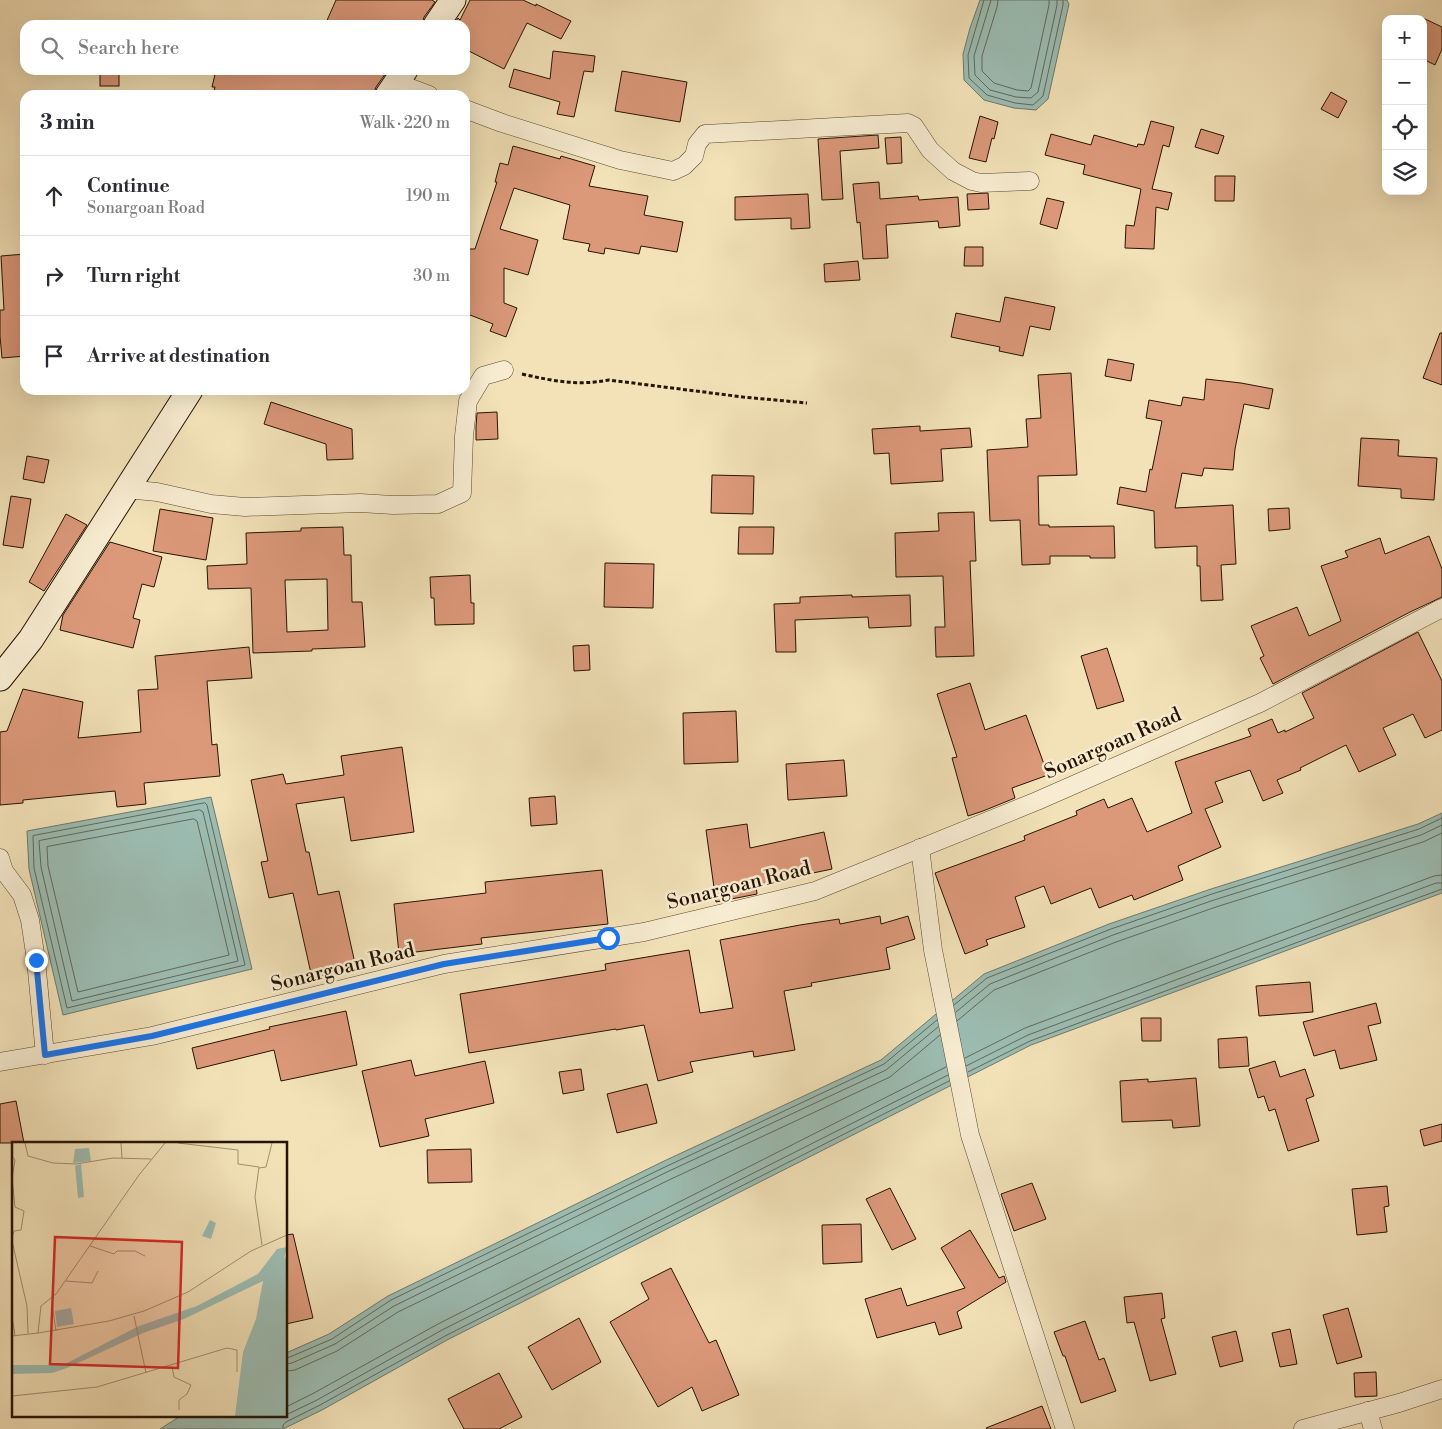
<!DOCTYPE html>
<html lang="en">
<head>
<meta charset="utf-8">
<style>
  :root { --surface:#fff; --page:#f2f2f3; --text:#2b2b33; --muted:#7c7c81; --line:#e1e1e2 }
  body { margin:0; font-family:"Libre Bodoni",serif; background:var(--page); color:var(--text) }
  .controls { position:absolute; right:15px; top:15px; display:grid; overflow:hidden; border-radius:10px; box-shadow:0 5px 20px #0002 }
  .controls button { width:45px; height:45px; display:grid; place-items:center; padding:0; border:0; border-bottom:1px solid var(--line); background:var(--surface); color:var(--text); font:25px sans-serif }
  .stop { position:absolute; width:15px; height:15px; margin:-11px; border:4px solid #1a73e8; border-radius:50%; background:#fff }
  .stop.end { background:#1a73e8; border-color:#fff; box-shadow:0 1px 5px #0008 }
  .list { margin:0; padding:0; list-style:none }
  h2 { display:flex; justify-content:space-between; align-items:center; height:65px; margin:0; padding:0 20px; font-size:21px }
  h2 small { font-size:16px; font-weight:400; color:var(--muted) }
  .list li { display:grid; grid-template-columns:32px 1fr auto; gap:15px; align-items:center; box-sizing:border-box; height:80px; padding:0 20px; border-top:1px solid var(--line) }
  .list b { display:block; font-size:19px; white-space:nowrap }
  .list p { margin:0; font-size:16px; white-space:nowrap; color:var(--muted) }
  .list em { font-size:16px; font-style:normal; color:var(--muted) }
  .icon { flex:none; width:28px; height:28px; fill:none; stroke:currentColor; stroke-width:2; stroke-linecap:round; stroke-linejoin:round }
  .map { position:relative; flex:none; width:1442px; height:1429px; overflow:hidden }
  .search { position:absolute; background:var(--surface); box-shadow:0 5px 20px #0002; left:20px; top:20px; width:450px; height:55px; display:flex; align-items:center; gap:12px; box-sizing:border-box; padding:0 18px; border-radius:15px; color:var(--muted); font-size:19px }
  .panel { position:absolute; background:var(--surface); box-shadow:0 5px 20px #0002; left:20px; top:90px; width:450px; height:305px; border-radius:15px }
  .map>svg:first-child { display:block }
  .water { fill:#9cbdb3; stroke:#6d796c }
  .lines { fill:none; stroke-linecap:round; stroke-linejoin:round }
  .shore { stroke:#61685a; stroke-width:1 }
  .building { fill:#dc997a; stroke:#261401; fill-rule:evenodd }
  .street-casing { stroke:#59482f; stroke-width:19 }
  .secondary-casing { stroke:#261401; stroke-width:27 }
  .path { stroke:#261401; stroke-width:3; stroke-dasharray:4 2.5; stroke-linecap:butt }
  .street { stroke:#f7ecd1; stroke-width:18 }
  .secondary { stroke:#f7ecd1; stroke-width:25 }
  .route { stroke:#1a73e8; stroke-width:6 }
  .labels { text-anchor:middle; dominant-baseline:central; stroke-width:5; stroke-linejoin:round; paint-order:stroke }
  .street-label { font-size:20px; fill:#261401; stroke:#f7ecd1 }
  .inset-road { fill:none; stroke:#a1906f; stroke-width:1 }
  .view { fill:#d62828; fill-opacity:0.15; stroke:#d62828; stroke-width:2.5 }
  .inset-edge { fill:none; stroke:#261401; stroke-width:2.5 }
</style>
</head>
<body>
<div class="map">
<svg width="1442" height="1429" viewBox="0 0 1442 1429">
  <rect width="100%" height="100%" fill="#f3e2b8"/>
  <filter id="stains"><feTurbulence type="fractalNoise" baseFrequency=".004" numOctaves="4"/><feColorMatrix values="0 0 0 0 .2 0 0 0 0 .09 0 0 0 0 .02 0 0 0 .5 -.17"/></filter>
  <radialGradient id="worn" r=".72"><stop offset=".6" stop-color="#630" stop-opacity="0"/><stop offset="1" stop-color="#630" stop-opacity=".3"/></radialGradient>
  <g class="water">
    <path d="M980 0H1067L1069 4 1048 99 1036 110 1014 108 984 100 964 80 963 54 970 28Z"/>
    <path d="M211 797 252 969 63 1015 29 869 27 831Z"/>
    <path d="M1442 813V893L1031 1045 447 1340 322 1410 283 1429H160L182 1415H286V1353L329 1334 388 1296 662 1162 881 1060 984 974 1109 924 1211 889 1418 824Z"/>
  </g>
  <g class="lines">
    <g class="shore">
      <path d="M984 0 968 55 969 78 987 95 1015 103 1033 105 1043 96 1063 5V0"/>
      <path d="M991 0 974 56 975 75 990 90 1016 97 1031 98 1038 92 1057 5V0"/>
      <path d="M998 0 997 7 982 56V71L994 83 1017 90 1028 91 1031 88 1049 5V0"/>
      <path d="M205 803 207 805 245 965 67 1008 34 868 33 836Z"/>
      <path d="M200 810 203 812 238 961 72 1001 41 867 39 841Z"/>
      <path d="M194 819 197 821 229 955 78 992 48 866 47 847Z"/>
      <path d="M954 1005 987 978 1111 929 1212 894 1419 829 1442 818"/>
      <path d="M956 1012 990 984 1113 935 1214 900 1421 835 1442 825"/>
      <path d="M957 1021 994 990 1116 942 1216 907 1423 842 1442 833"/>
      <path d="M965 1058 1025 1028 1434 876 1442 875"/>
      <path d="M966 1066 1028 1035 1436 883H1442"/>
      <path d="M968 1072 1030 1041 1442 889"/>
      <path d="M286 1358 290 1357 332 1339 391 1300 665 1167 884 1064 937 1020"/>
      <path d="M286 1364 292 1363 335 1344 394 1306 667 1172 886 1070 938 1027"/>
      <path d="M286 1371 295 1370 337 1351 398 1312 671 1179 890 1077 940 1035"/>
      <path d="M286 1407 314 1393 438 1324 946 1067"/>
      <path d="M286 1415 317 1400 442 1330 948 1075"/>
      <path d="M283 1429V1425L286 1422 320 1405 445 1336 949 1081"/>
    </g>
  </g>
  <g class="building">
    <path d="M336 0H432L435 2 424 17 422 25H325Z"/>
    <path d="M470 0H523L536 6V4L571 21 561 39 527 23 504 69 465 49V25H453L458 18 460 20Z"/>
    <path d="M1423 18 1442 27V49L1435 65 1423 59Z"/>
    <path d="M553 51 595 56 593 72 584 71 574 117 557 114 560 102 509 87 514 69 550 79Z"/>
    <rect x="100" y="70" width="19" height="16"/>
    <path d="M216 70H388L376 87 373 95H213L215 87H212Z"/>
    <path d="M622 71 687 82 680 122 615 111Z"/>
    <path d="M1331 92 1347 101 1338 118 1321 109Z"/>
    <path d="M980 116 998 122 994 139 992 138 986 162 969 158Z"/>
    <path d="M1151 121 1174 127 1169 147 1163 145 1152 189 1172 193 1168 210 1156 207 1154 249 1125 248 1126 225 1134 226 1141 189 1083 174 1085 165 1045 155 1051 134 1091 145 1094 135 1137 147 1138 144 1144 145Z"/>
    <path d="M1201 129 1224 136 1218 154 1195 147Z"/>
    <path d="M878 135 879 148 840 151 843 199 822 200 818 139Z"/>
    <path d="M901 137 902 163 887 164 885 138Z"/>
    <path d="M513 146 560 159 561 156 595 166 589 186 648 196 644 215 683 222 677 252 641 246 639 254 605 248 604 254 588 251 590 244 563 239 570 205 514 188 500 229 538 240 528 275 504 268V303L517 308 506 337 490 331 493 324 465 313V249H475L497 182H495L500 163 508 165Z"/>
    <path d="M1215 176H1235L1234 201H1215Z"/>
    <path d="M879 182 880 199 918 196 919 200 958 197 960 226 939 228 938 221 886 225 888 258 863 259 860 222 857 223 853 184Z"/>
    <path d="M988 193 989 209 968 210 967 194Z"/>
    <path d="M808 194 810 228 791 229V218L735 220V197Z"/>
    <path d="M1047 198 1064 202 1057 229 1040 224Z"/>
    <path d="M965 247H983V266H964Z"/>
    <path d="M25 254V356L2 358 0 336V310H4L1 256Z"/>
    <path d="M858 261 860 280 825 282 824 264Z"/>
    <path d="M1005 297 1055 307 1050 330 1030 326 1023 356 999 351 1000 347 951 337 956 313 1000 322Z"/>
    <path d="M1440 333H1442V385L1423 378Z"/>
    <path d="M1108 359 1134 364 1131 381 1105 376Z"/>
    <path d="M1071 373 1077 475 1038 476 1039 525H1049V527L1114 526 1115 558H1090V556H1050V564L1022 565 1020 520 990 521 987 450 1028 447 1026 419 1041 418 1038 375Z"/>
    <path d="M1206 379 1241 383 1273 389 1269 409 1244 404 1235 449 1233 470 1204 468 1202 476 1182 473 1175 508 1233 505 1236 564 1221 565 1223 600 1201 601 1200 566H1197V546L1155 548 1154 511 1117 504 1120 487 1146 492 1150 469 1152 470 1162 421 1146 418 1149 400 1181 406 1183 397 1204 400Z"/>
    <path d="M271 402 352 429 353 459 327 460 326 444 264 424Z"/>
    <path d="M497 412 498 439 476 440V427L477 413Z"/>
    <path d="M920 426V431L970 428 972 447 941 449 943 481 891 484 889 453 874 454 872 429Z"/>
    <path d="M1361 438 1399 440 1398 456 1437 458 1434 500 1401 498V489L1358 486Z"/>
    <path d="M27 456 49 460 44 483 23 479Z"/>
    <path d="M712 475 754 476 753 514 711 513Z"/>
    <path d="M11 496 31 499 23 548 3 545Z"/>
    <path d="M1289 508 1290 529 1269 531 1268 509Z"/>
    <path d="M160 509 213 518 206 560 153 551Z"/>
    <path d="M974 512 976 561H970L974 656 936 657 935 627H945L943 576 896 577 895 533 939 531 938 513Z"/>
    <path d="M66 514 87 525 44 591 29 582Z"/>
    <path d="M343 527 344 555H351L352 602H362L365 647 312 649V651L253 653 251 588 208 589 207 566 247 564 246 533 301 531V528ZM327 579 328 630 287 632 285 580Z"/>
    <path d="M739 527H774L773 554H738Z"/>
    <path d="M1429 536 1442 569V597L1410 612 1273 684 1260 658 1264 656 1251 626 1297 607 1309 636 1341 621 1321 566 1348 557 1345 551 1380 538 1385 554Z"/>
    <path d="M110 542 162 557 154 587 142 584 133 618 140 620 133 648 60 630 63 615Z"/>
    <path d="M605 563 654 564 653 608 604 607Z"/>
    <path d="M470 575 471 603H474V624L435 625 434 598H431L430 577Z"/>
    <path d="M852 595V597L910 595 911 626 869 628 868 617 795 620 796 652H776L774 604 800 603V597Z"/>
    <path d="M1418 632 1442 681V730L1425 738 1413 714 1383 728 1396 755 1359 772 1346 745 1300 768 1301 770 1277 780 1283 793 1263 801 1250 770 1215 782 1223 802 1205 809 1221 847 1178 866 1183 880 1134 900 1132 895 1099 908 1091 888 1051 904 1044 886 1015 897 1025 927 986 940 988 945 965 954 935 873 1025 840 1024 836 1077 815 1076 811 1104 799 1108 808 1132 798 1147 832 1192 813 1175 762 1251 736 1248 729 1272 719 1278 733 1285 730V732L1314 718 1302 693Z"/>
    <path d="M589 645 590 670 574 671 573 646Z"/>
    <path d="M249 647 252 678 207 681 212 745 217 744 220 776 144 783 146 804 117 807 115 791 23 800V803L0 805V732L7 731 23 689 83 702 78 738 141 732 138 690 158 689 155 656Z"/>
    <path d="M1107 648 1124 701 1097 709 1081 656Z"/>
    <path d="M970 683 985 730 1026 715 1048 775 1012 788 1015 798 983 811 968 816 952 758 957 757 937 694Z"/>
    <path d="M736 711 738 762 684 764 683 713Z"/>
    <path d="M402 747 414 832 351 841 344 797 296 804 306 852H309L318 895 339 891 356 968 312 978 293 893 269 898 261 862 268 861 251 780 283 774 286 784 344 775 341 756Z"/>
    <path d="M844 760 847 796 788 800 786 764Z"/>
    <path d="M555 796 557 824 531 826 529 798Z"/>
    <path d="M747 824 750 848 824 832 832 869 756 885 757 894 716 902 706 830Z"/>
    <path d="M602 870 608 924 481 938 482 944 399 954 394 904 486 893 485 882Z"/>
    <path d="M880 916 881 924 908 916 915 939 886 948 890 969 811 983 812 986 784 991 795 1050 754 1057 753 1051 690 1062 693 1072 658 1081 644 1025 616 1030V1029L469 1053 460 994 606 970 605 964 689 950 700 1013 733 1008 720 940 800 925 839 919 840 924Z"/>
    <path d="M1310 982 1313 1012 1259 1016 1256 986Z"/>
    <path d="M1376 1003 1381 1023 1368 1026 1377 1060 1340 1069 1335 1050 1314 1056 1303 1022Z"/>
    <path d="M346 1011 357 1065 281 1081 274 1050 197 1069 192 1048 270 1029 269 1027Z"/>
    <path d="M1141 1018H1161V1041H1142Z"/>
    <path d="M1247 1037 1249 1066 1219 1068 1218 1039Z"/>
    <path d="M411 1060 415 1076 485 1061 494 1103 425 1119 429 1136 380 1147 362 1071Z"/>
    <path d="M1275 1061 1280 1077 1305 1069 1314 1096 1306 1099 1319 1141 1288 1151 1275 1109 1269 1111 1264 1096 1258 1098 1249 1069Z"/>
    <path d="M581 1069 584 1090 563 1094 559 1072Z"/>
    <path d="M1196 1078 1200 1126 1173 1128 1172 1120 1122 1122 1120 1081 1148 1079V1082Z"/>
    <path d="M647 1084 657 1123 617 1133 607 1094Z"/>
    <path d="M16 1101 24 1143H0V1104Z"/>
    <path d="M1442 1124V1141L1424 1146 1420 1130Z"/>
    <path d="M471 1149 472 1182 428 1183 427 1150Z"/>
    <path d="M1032 1183 1046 1219 1014 1231 1001 1194Z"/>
    <path d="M1387 1186 1389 1206 1384 1207 1387 1232 1357 1235 1352 1189Z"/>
    <path d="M890 1188 916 1239 892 1250 866 1199Z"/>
    <path d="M861 1224 862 1262 823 1264 822 1225Z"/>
    <path d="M970 1230 999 1278 1004 1276 1006 1282 957 1312 962 1328 939 1335 935 1322 877 1338 865 1299 901 1288 907 1306 965 1288 941 1248Z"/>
    <path d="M293 1234 313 1318 286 1324V1235Z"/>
    <path d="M671 1268 709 1343 716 1340 739 1395 702 1411 692 1387 658 1407 610 1322 649 1299 641 1283Z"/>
    <path d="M1162 1293 1165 1318 1161 1319 1176 1374 1150 1381 1134 1322 1127 1323 1124 1297Z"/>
    <path d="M1348 1308 1362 1357 1337 1364 1323 1315Z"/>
    <path d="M579 1318 601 1362 552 1390 528 1347Z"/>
    <path d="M1085 1321 1099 1360 1104 1358 1116 1391 1081 1403 1065 1356H1063L1054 1332Z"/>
    <path d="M1290 1329 1297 1364 1280 1367 1272 1333Z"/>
    <path d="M1236 1331 1243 1361 1220 1367 1212 1337Z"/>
    <path d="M1376 1372 1377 1396 1355 1397 1354 1373Z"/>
    <path d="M499 1373 522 1417 499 1429H464L448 1399Z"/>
    <path d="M1042 1406 1051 1429H987L986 1428Z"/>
  </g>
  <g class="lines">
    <defs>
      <g id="street">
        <path d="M397 83 429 95"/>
        <path d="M465 109 502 123 620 160 673 171 684 166 694 156 697 144 705 134 908 123 914 126 930 150 953 171 972 181 981 183 1030 181"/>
        <path d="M126 489 157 492 211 504 245 507 360 503 393 505 438 504 462 493 464 436 468 401 483 376 504 370"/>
        <path d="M920 848 933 950 970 1135 1065 1429"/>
        <path d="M0 858 4 871 22 895 30 920 36 960 45 1055"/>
        <path d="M0 1062 152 1036 444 964 644 932 815 891 1037 801 1260 703 1442 608"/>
        <path d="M1368 1411 1373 1429"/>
        <path d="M1303 1429 1399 1403 1442 1389"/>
      </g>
      <g id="secondary">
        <path d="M436 25 453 0"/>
        <path d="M388 95 405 70"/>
        <path d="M0 678 31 639 190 390"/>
      </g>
    </defs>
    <use href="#street" class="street-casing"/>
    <use href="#secondary" class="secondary-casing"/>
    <path class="path" d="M522 374C553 381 577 386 609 380L743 397 807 403"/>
    <use href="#street" class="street"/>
    <use href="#secondary" class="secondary"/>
  </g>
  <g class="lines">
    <path class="route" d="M36 960 45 1055 152 1036 444 964 608 938"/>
  </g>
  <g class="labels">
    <g class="street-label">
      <text transform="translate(1113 744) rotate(-24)">Sonargoan Road</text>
      <text transform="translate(739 886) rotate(-14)">Sonargoan Road</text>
      <text transform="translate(343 968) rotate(-14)">Sonargoan Road</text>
    </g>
  </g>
  <g transform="translate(12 1142)">
    <rect width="275" height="275" fill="#f3e2b8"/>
    <path d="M77 6 79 19 61 21 63 7ZM69 22 72 55 66 56 63 24ZM198 78 204 81 199 97 190 94ZM275 105 272 117 275 113V274H223L231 210 244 177 251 139 172 177 131 191 55 226 40 231 0 232V223H51L127 184 185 164 246 132 265 107ZM59 166 62 182 45 185 43 169Z" fill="#9cbdb3"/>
    <path class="inset-road" d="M13 1 16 14 41 21 64 22 101 16 139 17M109 1 110 16M166 1 226 8V22L247 25 243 55 250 103M0 14 3 18 0 36 3 65 12 69 9 88 2 89 0 95M247 26 254 25 260 1M0 99 15 164 16 191M78 104 102 112 105 109H123L133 114M54 139 80 141 86 129M40 162 44 189M122 174 134 231M0 175 3 193M26 191 97 179 132 169 176 150 239 109 275 93M0 194 26 191 29 164 44 152 127 33 153 1M160 224 162 235 179 243 175 252 167 258V268M0 254 85 245 215 206 225 208V230"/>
    <path class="view" d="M43 95 170 100 166 226 38 222Z"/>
    <rect width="275" height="275" class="inset-edge"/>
  </g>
  <rect width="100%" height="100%" filter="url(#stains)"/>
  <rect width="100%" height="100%" fill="url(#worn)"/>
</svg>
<div class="controls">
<button>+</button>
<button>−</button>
<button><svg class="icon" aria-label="locate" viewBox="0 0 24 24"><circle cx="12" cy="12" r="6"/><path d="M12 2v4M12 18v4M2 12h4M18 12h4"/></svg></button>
<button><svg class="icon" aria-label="layers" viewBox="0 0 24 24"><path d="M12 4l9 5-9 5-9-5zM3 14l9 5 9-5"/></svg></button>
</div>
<div class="stop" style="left:608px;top:938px"></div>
<div class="stop end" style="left:36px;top:960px"></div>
<div class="search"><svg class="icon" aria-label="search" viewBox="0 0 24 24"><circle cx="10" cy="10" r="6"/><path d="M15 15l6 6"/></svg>Search here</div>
<section class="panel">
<h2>3 min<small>Walk · 220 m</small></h2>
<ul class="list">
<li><svg class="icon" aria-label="ahead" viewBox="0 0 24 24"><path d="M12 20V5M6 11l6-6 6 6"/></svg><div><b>Continue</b><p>Sonargoan Road</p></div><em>190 m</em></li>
<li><svg class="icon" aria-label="right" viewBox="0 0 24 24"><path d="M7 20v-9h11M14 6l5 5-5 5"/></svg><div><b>Turn right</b></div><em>30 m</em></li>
<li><svg class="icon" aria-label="arrive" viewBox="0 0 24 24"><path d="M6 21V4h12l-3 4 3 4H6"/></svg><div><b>Arrive at destination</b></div></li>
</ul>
</section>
</div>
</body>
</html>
